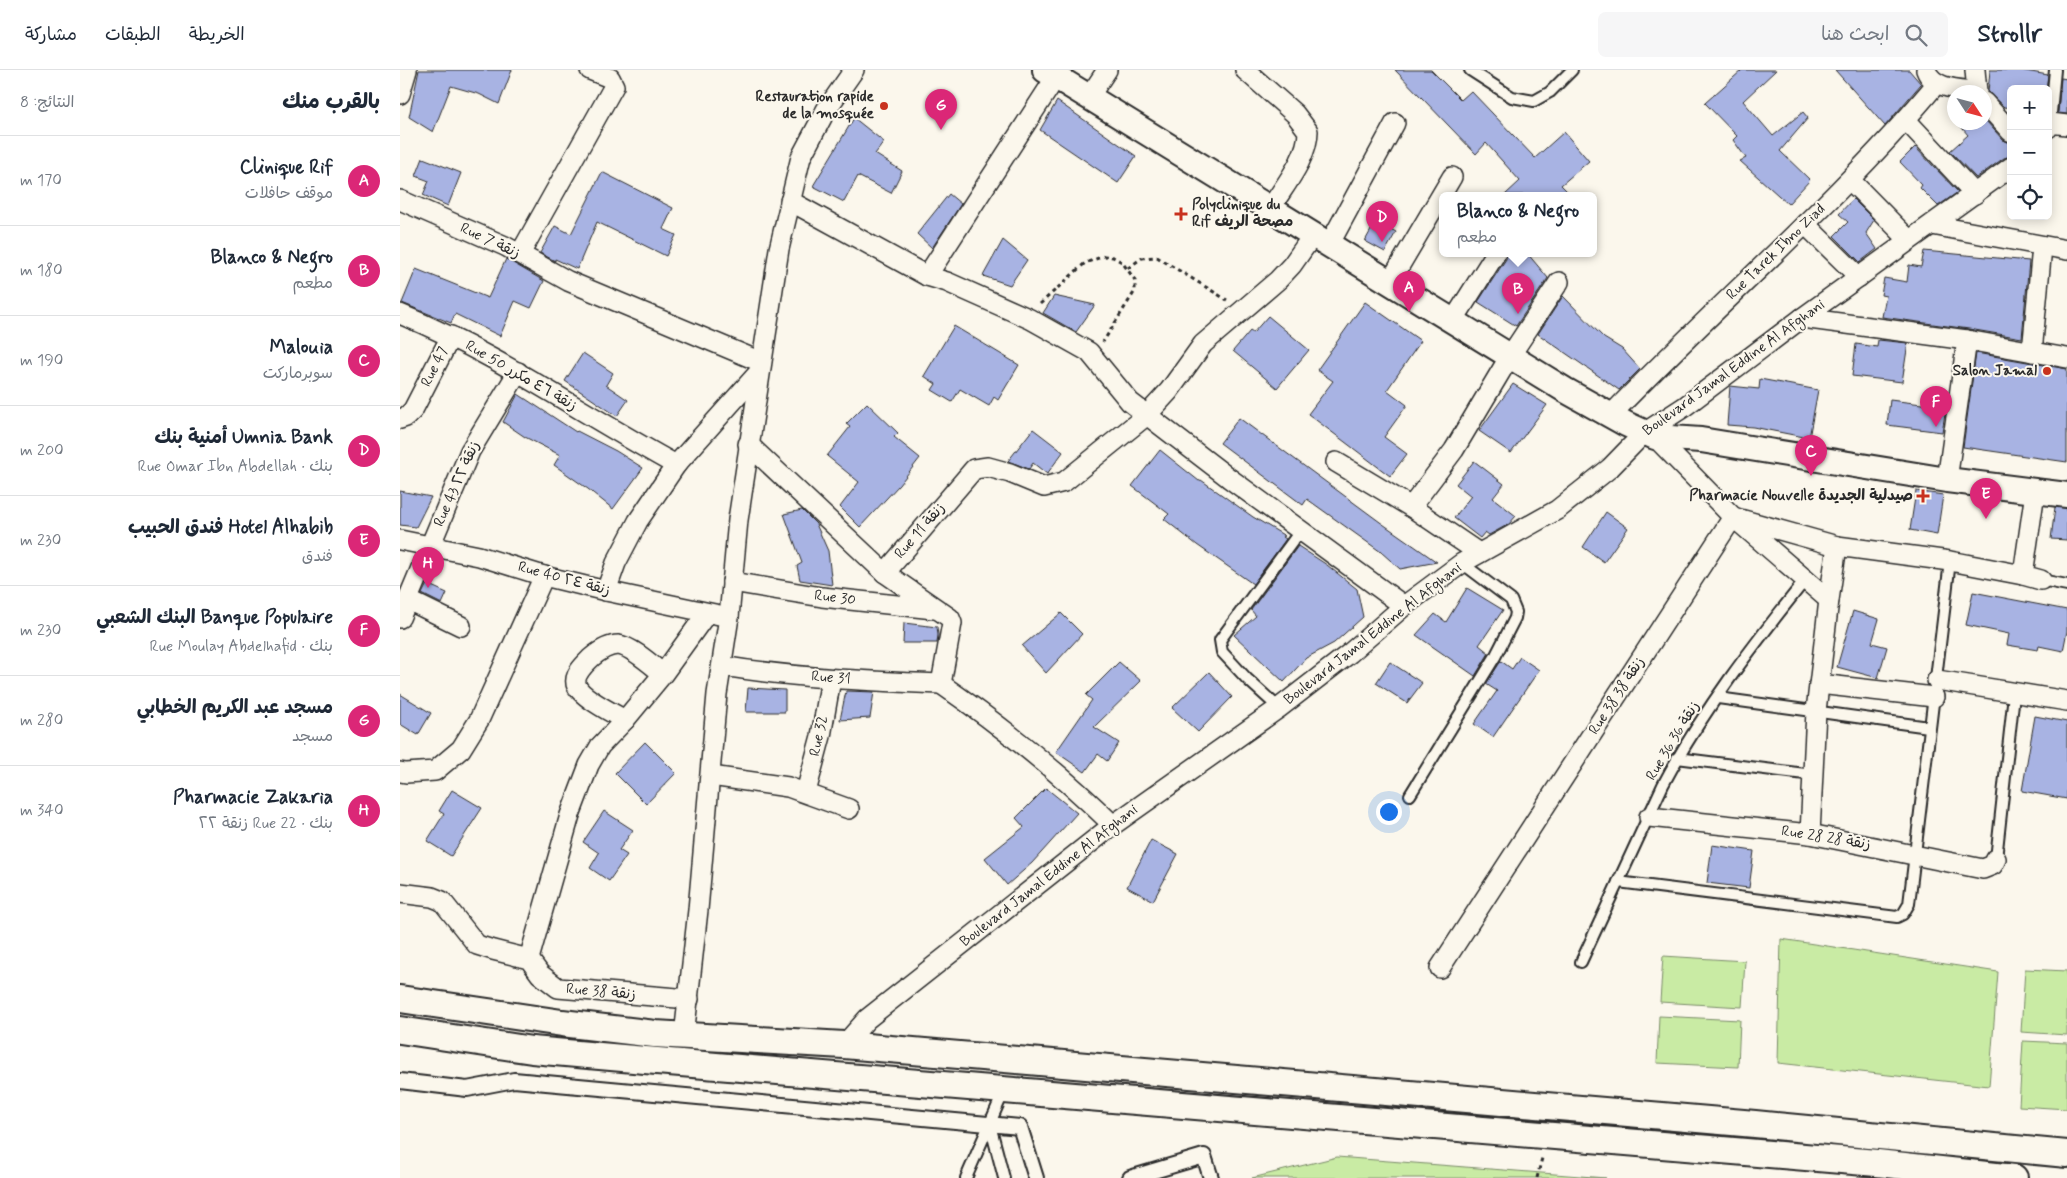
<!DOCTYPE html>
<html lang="ar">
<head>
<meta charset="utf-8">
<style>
  :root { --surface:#fff; --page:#f6f6f7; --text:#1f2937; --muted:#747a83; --line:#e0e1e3; --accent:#db2777 }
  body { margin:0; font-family:Mynerve,"Playpen Sans Arabic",sans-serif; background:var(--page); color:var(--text); direction:rtl }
  .controls { position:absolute; right:15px; top:15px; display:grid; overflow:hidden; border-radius:8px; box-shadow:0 2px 12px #0003 }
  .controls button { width:45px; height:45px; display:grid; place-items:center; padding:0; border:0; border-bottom:1px solid var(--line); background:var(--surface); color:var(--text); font:25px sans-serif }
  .compass { position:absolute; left:1547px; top:15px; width:45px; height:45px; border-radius:50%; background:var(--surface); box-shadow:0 2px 12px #0003; rotate:126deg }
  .you { position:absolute; left:988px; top:741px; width:18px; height:18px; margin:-12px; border:4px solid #fff; border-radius:50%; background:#1a73e8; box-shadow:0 0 0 8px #1a73e833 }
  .badge { display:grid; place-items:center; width:32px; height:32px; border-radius:50%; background:var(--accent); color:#fff; font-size:16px; font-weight:700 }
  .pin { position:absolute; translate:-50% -41px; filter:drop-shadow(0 1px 2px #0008) }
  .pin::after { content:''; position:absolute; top:26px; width:18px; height:15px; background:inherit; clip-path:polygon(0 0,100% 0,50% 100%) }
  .popup { position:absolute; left:1039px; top:122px; width:158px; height:65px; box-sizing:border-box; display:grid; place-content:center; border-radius:8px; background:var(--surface); filter:drop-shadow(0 1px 4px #0005); font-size:16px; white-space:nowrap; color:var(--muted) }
  .popup b { font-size:19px; color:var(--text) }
  .popup::after { content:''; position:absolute; left:50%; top:100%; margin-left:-10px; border:10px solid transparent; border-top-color:var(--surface) }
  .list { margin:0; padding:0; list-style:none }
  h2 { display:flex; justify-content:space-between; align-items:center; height:65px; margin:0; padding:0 20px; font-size:21px }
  h2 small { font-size:16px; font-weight:400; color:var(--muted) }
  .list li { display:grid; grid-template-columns:32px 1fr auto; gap:15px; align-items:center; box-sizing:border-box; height:90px; padding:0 20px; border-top:1px solid var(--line) }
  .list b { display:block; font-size:19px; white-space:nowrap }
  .list p { margin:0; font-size:16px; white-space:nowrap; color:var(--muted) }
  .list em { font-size:16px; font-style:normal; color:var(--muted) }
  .icon { flex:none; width:28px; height:28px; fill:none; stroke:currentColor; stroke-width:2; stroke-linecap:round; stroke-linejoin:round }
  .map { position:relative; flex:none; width:1667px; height:1108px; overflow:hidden; direction:ltr }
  header { display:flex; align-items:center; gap:30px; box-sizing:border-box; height:70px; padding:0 25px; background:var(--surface); border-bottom:1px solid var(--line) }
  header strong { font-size:24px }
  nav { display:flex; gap:28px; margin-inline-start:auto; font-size:18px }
  .search { width:350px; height:45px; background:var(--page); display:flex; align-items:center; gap:12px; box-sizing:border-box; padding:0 18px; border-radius:8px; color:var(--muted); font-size:19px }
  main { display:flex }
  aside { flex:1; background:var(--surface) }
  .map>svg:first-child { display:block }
  .green { fill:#c9eba4; stroke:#7a8b68 }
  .building { fill:#a8b3e3; stroke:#2b2b2b }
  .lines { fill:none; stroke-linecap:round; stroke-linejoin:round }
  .service-casing { stroke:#2b2b2b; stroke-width:14 }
  .pedestrian-casing { stroke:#2b2b2b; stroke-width:18 }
  .minor-casing { stroke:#2b2b2b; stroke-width:22 }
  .tertiary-casing { stroke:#2b2b2b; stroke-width:28 }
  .secondary-casing { stroke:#2b2b2b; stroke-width:30 }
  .path { stroke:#2b2b2b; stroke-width:3; stroke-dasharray:4 4; stroke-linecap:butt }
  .service { stroke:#fbf7ec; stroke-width:10 }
  .pedestrian { stroke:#fbf7ec; stroke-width:14 }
  .minor { stroke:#fbf7ec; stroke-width:19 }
  .tertiary { stroke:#fbf7ec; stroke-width:24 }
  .secondary { stroke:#fbf7ec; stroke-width:26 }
  .poi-dot { fill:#c8321e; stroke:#fbf7ec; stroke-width:2 }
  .labels { text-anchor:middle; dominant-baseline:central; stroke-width:4; stroke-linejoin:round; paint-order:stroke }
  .poi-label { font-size:15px; font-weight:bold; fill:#2b2b2b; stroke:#fbf7ec; text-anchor:end }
  .street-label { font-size:15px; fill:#2b2b2b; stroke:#fbf7ec }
</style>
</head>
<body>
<header>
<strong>Strollr</strong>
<div class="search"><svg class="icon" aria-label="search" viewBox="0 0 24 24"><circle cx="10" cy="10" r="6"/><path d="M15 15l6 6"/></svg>ابحث هنا</div>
<nav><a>الخريطة</a><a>الطبقات</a><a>مشاركة</a></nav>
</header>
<main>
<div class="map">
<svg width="1667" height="1108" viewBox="0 0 1667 1108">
  <rect width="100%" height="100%" fill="#fbf7ec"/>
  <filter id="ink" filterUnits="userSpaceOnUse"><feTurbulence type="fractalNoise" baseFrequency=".02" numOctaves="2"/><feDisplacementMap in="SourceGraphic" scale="10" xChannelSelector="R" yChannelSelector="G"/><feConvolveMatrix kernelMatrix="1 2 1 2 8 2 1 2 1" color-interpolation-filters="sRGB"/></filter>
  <g filter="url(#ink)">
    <g class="green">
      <path d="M1381 869 1598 902 1589 1016 1378 993Z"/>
      <path d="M1263 886 1345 891 1342 937 1260 932Z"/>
      <path d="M1625 899 1667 901V965L1621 962Z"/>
      <path d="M1259 946 1340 950 1338 997 1257 993Z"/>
      <path d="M1623 971 1667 973V1039L1619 1036Z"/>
      <path d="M937 1087 1206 1108H852Z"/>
    </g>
    <g class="building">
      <path d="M19 0H112L99 34 79 24 51 16 33 62 9 47Z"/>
      <path d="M995 0H1031L1061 30 1071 21 1135 88 1164 62 1189 91 1161 115 1171 125H1105L1120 111 1086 73 1076 84Z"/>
      <path d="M1342 0H1376L1343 31 1373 66 1403 42 1408 48 1380 81 1410 110 1388 134 1340 91 1346 88 1333 70 1337 66 1305 33Z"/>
      <path d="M1435 0H1509L1521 14 1485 56Z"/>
      <path d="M1590 0H1620L1648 5 1646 19H1611V38L1604 37 1588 22Z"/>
      <path d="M1661 8 1667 9V44L1658 43Z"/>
      <path d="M657 31 736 86 718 113 640 60Z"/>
      <path d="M454 48 484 72 475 84 502 101 491 123 458 106 444 132 413 116Z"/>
      <path d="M1557 52H1587L1603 70 1611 73V86L1604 88 1576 108 1550 81 1568 65Z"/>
      <path d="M1515 77 1558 122 1538 136 1520 118 1522 115 1500 92Z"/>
      <path d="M23 88 61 103 48 136 23 125 29 111 16 106Z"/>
      <path d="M202 102 273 138 263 159 276 165 266 186 197 152 177 199 155 189V191L140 183 155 156 171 164Z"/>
      <path d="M549 124 561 134 532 178 517 164Z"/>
      <path d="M1453 129 1474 150 1466 163 1477 179 1460 192 1434 166 1448 152 1439 144Z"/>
      <path d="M976 151 996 162 985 182 965 171Z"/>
      <path d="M603 170 627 190 610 215 583 206Z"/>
      <path d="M1524 181 1629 191 1622 268 1569 259 1482 247 1486 226 1481 225 1484 208 1507 212 1509 195 1521 197Z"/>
      <path d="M1107 183H1127L1148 208 1116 256 1078 232 1106 189Z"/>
      <path d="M106 189 144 211 131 238 115 231 100 266 55 244 51 253 2 233 16 199 88 228Z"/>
      <path d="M654 226 695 235 676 262 643 243Z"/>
      <path d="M1163 226 1204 268 1222 279 1240 299 1219 320 1138 264Z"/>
      <path d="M965 232 1021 271 987 320 1007 335 984 367 1007 384 990 406 908 344 933 311 917 300Z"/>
      <path d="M868 246 909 280 877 318 833 281 850 261 853 263Z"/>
      <path d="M554 256 619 295 598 330 594 327 589 336 560 319 552 332 532 320 536 314 524 306Z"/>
      <path d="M1478 270 1508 273 1502 312 1452 306 1456 274 1477 277Z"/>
      <path d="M183 283 213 303 206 315 228 330 217 346 165 311Z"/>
      <path d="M1576 283 1667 299V392L1563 377Z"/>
      <path d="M1360 309 1418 320 1409 368 1353 357 1327 355 1330 316 1359 319Z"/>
      <path d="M1113 314 1147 335 1111 383 1079 361Z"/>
      <path d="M118 324 176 362 177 361 216 381 243 398 213 439 188 419 154 395 160 385 125 367 103 352Z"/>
      <path d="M1490 330 1546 337 1542 362 1487 355Z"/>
      <path d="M467 333 498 363 494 367 520 388 499 415 460 457 440 437 459 412 427 386 450 357 446 354Z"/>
      <path d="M839 348 980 452 1037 492 1000 499 981 482 907 429 903 435 820 373Z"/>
      <path d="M633 359 663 382 647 404 633 393 629 399 608 391Z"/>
      <path d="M760 380 799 411 801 410 853 447 885 466 883 467 886 469 853 514 797 475 764 449 769 444 732 416Z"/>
      <path d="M1074 391 1104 414 1093 428 1116 446 1109 454 1089 465 1085 462 1080 468 1054 448 1071 426 1056 414Z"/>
      <path d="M0 421 31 427 16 457 0 455Z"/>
      <path d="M1516 421 1543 425 1537 465 1510 460Z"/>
      <path d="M1655 437 1667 438V470L1651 469Z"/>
      <path d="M402 440 416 454 428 481 432 515 400 510 397 496 402 493 384 444Z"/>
      <path d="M1206 442 1228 458 1204 492 1183 477Z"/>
      <path d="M898 476 927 495 957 519 963 547 934 573 906 588 884 612 834 565 856 546 851 540Z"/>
      <path d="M27 514 47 523 42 534 22 524Z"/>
      <path d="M1067 518 1103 540 1079 575 1089 583 1075 606 1016 565 1035 544 1046 552Z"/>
      <path d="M1573 522 1667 540V561L1663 581 1639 576 1638 580 1607 575 1609 564 1566 555Z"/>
      <path d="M1453 541 1479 549 1472 573 1487 577 1478 608 1437 597Z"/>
      <path d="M661 543 682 564 646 603 622 576Z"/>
      <path d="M504 553 537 557 538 565 537 573H503Z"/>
      <path d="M1120 587 1139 600 1093 667 1074 654 1097 621 1086 614 1101 591 1112 599Z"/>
      <path d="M719 592 741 611 694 657 719 673 707 691 698 684 685 702 656 682 692 630 686 625Z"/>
      <path d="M990 592 1022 613 1007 633 976 613Z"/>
      <path d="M809 602 832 627 798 662 772 638Z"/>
      <path d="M348 618 385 620V642H346Z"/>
      <path d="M446 621 474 622 470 648 440 650Z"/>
      <path d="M0 624 31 643 18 665 0 654Z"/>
      <path d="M1635 646 1667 652V729L1622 721Z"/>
      <path d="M245 672 276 703 246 734 215 703Z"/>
      <path d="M646 718 677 743 632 793 607 815 585 788 624 757 616 748Z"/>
      <path d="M52 720 82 738 51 786 27 771 44 744 39 741Z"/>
      <path d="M204 741 233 760 219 780 227 785 209 811 190 798 199 783 183 772Z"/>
      <path d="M751 770 778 784 753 831 727 817Z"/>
      <path d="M1312 775 1354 781 1349 818 1307 813Z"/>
    </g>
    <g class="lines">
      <defs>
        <g id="service">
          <path d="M1070 0 1112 27 1134 31 1150 22 1172 0"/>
          <path d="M1650 53 1655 0"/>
          <path d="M1641 510 1667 515"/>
          <path d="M1318 628 1529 657"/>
          <path d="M879 638 847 609 822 582 820 570 901 460"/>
          <path d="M1277 688 1413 705"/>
          <path d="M1010 725 1095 587 1115 548 1116 542 1111 530 1062 493"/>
          <path d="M1596 789 1614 624"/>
          <path d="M1218 812 1497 847 1503 844 1509 834 1550 491"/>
          <path d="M1181 892 1263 715C1302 641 1354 574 1406 509"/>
          <path d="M590 1055 604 1108"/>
          <path d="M566 1108 604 1021"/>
        </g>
        <g id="pedestrian">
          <path d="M0 1011 67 1019 114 1010 620 1057 636 1108"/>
          <path d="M730 1108 804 1086 811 1108"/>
        </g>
        <g id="minor">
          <path d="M845 0 895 44 908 61C908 88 884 116 870 139"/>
          <path d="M1526 0C1533 19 1558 19 1575 21"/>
          <path d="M1575 0 1577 22"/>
          <path d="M0 24 7 0"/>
          <path d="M689 27 707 0"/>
          <path d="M1584 32 1611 62"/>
          <path d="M1506 50 1575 124"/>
          <path d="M1648 58 1650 53 1667 55"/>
          <path d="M1450 110 1509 170"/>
          <path d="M0 130 105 176 168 211 361 292"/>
          <path d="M390 131 527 206 547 212 630 249 689 282 730 332 829 408 1004 536"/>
          <path d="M1405 154 1459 207"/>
          <path d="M1532 155 1667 180"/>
          <path d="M929 175 995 53"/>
          <path d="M120 184 214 16 210 8 190 0"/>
          <path d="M527 206 656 7"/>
          <path d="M990 212 1052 107"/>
          <path d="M0 244C98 284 184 345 276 395L238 451 216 493 206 521"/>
          <path d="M1402 248 1567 270 1667 288"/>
          <path d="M1053 251 1096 183"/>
          <path d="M1632 282 1642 177"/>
          <path d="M1210 346C1317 234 1437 133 1537 13"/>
          <path d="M0 349 6 347 13 340 51 266"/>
          <path d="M1255 367 1333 447 1429 530"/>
          <path d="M348 374 485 503 550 548 552 553 541 614"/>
          <path d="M936 392 1011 437 1079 483"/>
          <path d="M276 395 359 302"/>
          <path d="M1547 410 1567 270"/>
          <path d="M1635 422 1623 505 1641 510"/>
          <path d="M1011 437 1054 380 1110 286 1159 212"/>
          <path d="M1333 447 1437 476 1550 491 1623 505"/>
          <path d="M0 470 79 486 144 506 206 521 329 547"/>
          <path d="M485 503 574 399 588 397 610 403 644 417 664 412 747 345 769 321 803 274 878 210 892 195 913 165"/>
          <path d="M332 512 422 527 534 539"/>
          <path d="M8 530 61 556"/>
          <path d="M0 548 70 381 118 302"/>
          <path d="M322 596C395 608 468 611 541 614"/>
          <path d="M263 604C253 596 231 576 218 575 208 575 198 582 191 588 184 595 174 604 176 614 179 626 214 644 225 650L263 604 307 543"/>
          <path d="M1537 610 1667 631"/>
          <path d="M541 614C603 657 659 702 713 755"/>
          <path d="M1419 614 1534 627"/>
          <path d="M0 702 6 703 35 701 61 679 79 650 144 506"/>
          <path d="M311 706 388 717 449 739"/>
          <path d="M406 722 421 666 431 609"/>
          <path d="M1249 747 1410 764 1583 799 1593 795 1596 789"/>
          <path d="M1410 764 1416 641 1429 530 1437 476"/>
          <path d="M0 823 32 827 42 831 77 875 93 880 129 889 140 904 158 918 289 929"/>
          <path d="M129 889 170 745 189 695 200 676 225 650"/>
          <path d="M1040 898 1333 447"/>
          <path d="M284 966 298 840 317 624 329 547 338 450 379 179 401 87 426 40 454 0"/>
          <path d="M444 975 467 949 713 755 879 638 950 583 1004 536 1062 493 1157 440 1210 398 1244 363 1284 337 1402 248 1611 97"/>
        </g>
        <path id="tertiary" d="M645 0 1165 320 1226 354 1255 367 1301 370 1547 410 1667 425"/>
        <g id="secondary">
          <path d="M0 929 162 953 255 964 444 975 1355 1054 1667 1084"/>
          <path d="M0 960 132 980 245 990 1477 1093 1614 1108"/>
        </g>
      </defs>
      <use href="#service" class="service-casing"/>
      <use href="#pedestrian" class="pedestrian-casing"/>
      <use href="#minor" class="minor-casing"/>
      <use href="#tertiary" class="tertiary-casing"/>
      <use href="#secondary" class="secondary-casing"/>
      <g class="path">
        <path d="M728 198 742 188 757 187 827 230"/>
        <path d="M640 234 685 193 704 186 713 187 722 192 735 210V221L703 272"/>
        <path d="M1137 1108 1142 1088"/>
      </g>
      <use href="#service" class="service"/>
      <use href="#pedestrian" class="pedestrian"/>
      <use href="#minor" class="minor"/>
      <use href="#tertiary" class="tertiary"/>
      <use href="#secondary" class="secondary"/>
    </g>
  </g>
  <g class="poi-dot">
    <circle cx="484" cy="36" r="5"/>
    <path d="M778.5 136.5h5v5h5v5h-5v5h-5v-5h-5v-5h5z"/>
    <circle cx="1647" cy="301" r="5"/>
    <path d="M1520.5 418.5h5v5h5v5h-5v5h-5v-5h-5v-5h5z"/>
  </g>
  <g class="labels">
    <g class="poi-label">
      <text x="474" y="27">Restauration rapide<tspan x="474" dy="17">de la mosquée</tspan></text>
      <text x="792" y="135" text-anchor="start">Polyclinique du<tspan x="792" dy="17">Rif مصحة الريف</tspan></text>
      <text x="1637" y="301">Salon Jamal</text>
      <text x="1513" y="426">Pharmacie Nouvelle صيدلية الجديدة</text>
    </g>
    <g class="street-label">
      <text transform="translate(90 171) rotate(25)">Rue 7 زنقة</text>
      <text transform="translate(1376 182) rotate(-44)">Rue Tarek Ibno Ziad</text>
      <text transform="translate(35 297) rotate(-63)">Rue 47</text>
      <text transform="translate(1334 298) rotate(-36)">Boulevard Jamal Eddine Al Afghani</text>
      <text transform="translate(121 306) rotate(30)">Rue 50 زنقة ٤٦ مكرر</text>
      <text transform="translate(57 414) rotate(-66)">Rue 43 زنقة ٢٢</text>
      <text transform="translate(520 461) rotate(-49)">Rue 11 زنقة</text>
      <text transform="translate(164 509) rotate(15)">Rue 40 زنقة ٢٤</text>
      <text transform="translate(435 528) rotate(7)">Rue 30</text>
      <text transform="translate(973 564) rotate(-38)">Boulevard Jamal Eddine Al Afghani</text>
      <text transform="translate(431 608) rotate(4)">Rue 31</text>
      <text transform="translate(1217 626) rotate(-57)">Rue 38 زنقة 38</text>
      <text transform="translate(419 666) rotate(-78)">Rue 32</text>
      <text transform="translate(1273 671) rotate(-59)">Rue 36 زنقة 36</text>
      <text transform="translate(1426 768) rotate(9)">Rue 28 زنقة 28</text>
      <text transform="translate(649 806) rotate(-38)">Boulevard Jamal Eddine Al Afghani</text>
      <text transform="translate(201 922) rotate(5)">Rue 38 زنقة</text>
    </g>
  </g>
</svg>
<div class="controls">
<button>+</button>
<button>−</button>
<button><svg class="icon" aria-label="locate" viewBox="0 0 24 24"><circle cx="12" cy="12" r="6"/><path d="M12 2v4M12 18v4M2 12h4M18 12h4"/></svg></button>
</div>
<svg class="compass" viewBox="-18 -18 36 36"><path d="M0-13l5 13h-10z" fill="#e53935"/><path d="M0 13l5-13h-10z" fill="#747a83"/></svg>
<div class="you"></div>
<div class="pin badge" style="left:1009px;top:242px">A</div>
<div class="pin badge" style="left:1118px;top:244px">B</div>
<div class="popup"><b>Blanco &amp; Negro</b>مطعم</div>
<div class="pin badge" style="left:1411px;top:406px">C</div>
<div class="pin badge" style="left:982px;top:172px">D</div>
<div class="pin badge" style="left:1586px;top:449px">E</div>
<div class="pin badge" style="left:1536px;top:357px">F</div>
<div class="pin badge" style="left:541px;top:60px">G</div>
<div class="pin badge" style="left:28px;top:518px">H</div>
</div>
<aside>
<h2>بالقرب منك<small>النتائج: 8</small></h2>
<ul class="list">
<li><span class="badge">A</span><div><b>Clinique Rif</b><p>موقف حافلات</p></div><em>170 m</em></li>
<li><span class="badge">B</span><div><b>Blanco &amp; Negro</b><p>مطعم</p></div><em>180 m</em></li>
<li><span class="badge">C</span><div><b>Malouia</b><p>سوبرماركت</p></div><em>190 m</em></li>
<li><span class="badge">D</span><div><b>Umnia Bank أمنية بنك</b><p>بنك · Rue Omar Ibn Abdellah</p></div><em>200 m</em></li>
<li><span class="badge">E</span><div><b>Hotel Alhabib فندق الحبيب</b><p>فندق</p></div><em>230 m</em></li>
<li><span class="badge">F</span><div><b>Banque Populaire البنك الشعبي</b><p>بنك · Rue Moulay Abdelhafid</p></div><em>230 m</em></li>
<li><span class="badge">G</span><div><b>مسجد عبد الكريم الخطابي</b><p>مسجد</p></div><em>280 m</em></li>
<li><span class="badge">H</span><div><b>Pharmacie Zakaria</b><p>بنك · Rue 22 زنقة ٢٢</p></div><em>340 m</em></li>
</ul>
</aside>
</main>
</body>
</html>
